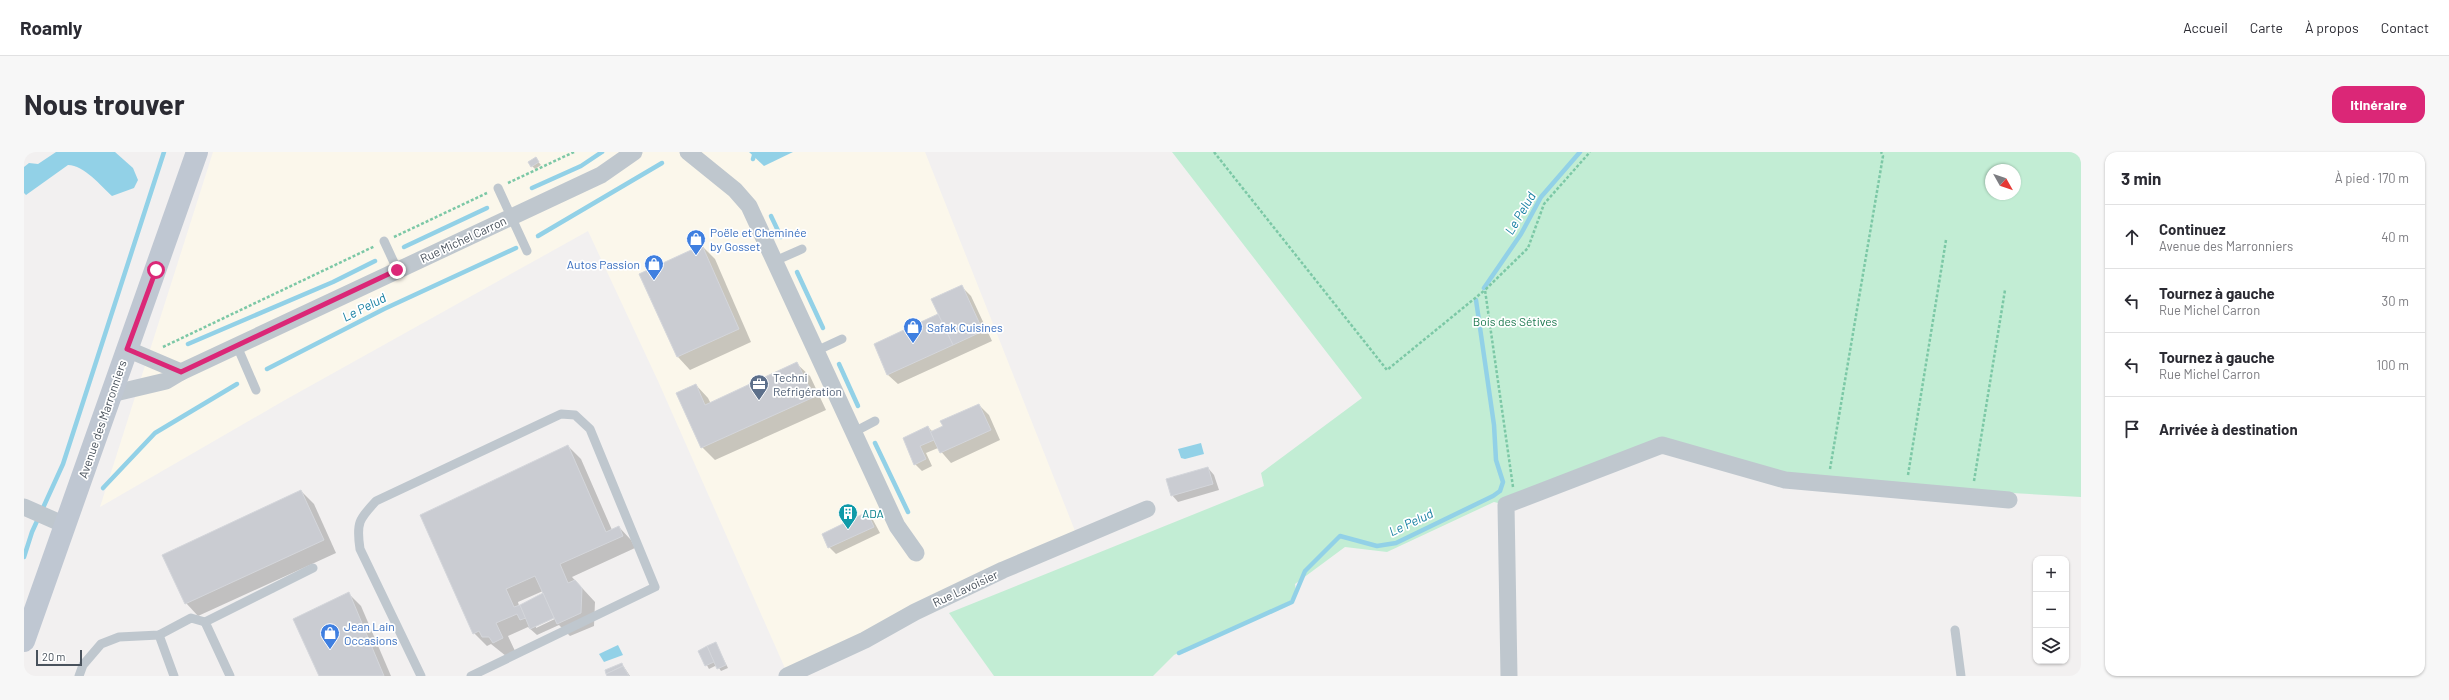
<!DOCTYPE html>
<html lang="fr">
<head>
<meta charset="utf-8">
<style>
  :root { --surface:#fff; --page:#f7f7f7; --text:#2b2b33; --muted:#7c7c81; --line:#e1e1e2; --accent:#db2777 }
  body { margin:0; font-family:Barlow,sans-serif; background:var(--page); color:var(--text) }
  .controls { position:absolute; right:12px; bottom:12px; display:grid; overflow:hidden; border-radius:8px; box-shadow:0 1px 3px #0004 }
  .controls button { width:36px; height:36px; display:grid; place-items:center; padding:0; border:0; border-bottom:1px solid var(--line); background:var(--surface); color:var(--text); font:20px sans-serif }
  .compass { position:absolute; left:1961px; top:12px; width:36px; height:36px; border-radius:50%; background:var(--surface); box-shadow:0 1px 3px #0004; rotate:130deg }
  .scale { position:absolute; left:12px; bottom:10px; width:46px; box-sizing:border-box; padding-left:4px; border:2px solid #49525c; border-top:0; font-size:11px; line-height:14px; white-space:nowrap; color:#49525c; -webkit-text-stroke:3px #fff; paint-order:stroke }
  .stop { position:absolute; width:12px; height:12px; margin:-9px; border:3px solid #db2777; border-radius:50%; background:#fff }
  .stop.end { background:#db2777; border-color:#fff; box-shadow:0 1px 4px #0008 }
  .list { margin:0; padding:0; list-style:none }
  h2 { display:flex; justify-content:space-between; align-items:center; height:52px; margin:0; padding:0 16px; font-size:17px }
  h2 small { font-size:13px; font-weight:400; color:var(--muted) }
  .list li { display:grid; grid-template-columns:26px 1fr auto; gap:12px; align-items:center; box-sizing:border-box; height:64px; padding:0 16px; border-top:1px solid var(--line) }
  .list b { display:block; font-size:15px; white-space:nowrap }
  .list p { margin:0; font-size:13px; white-space:nowrap; color:var(--muted) }
  .list em { font-size:13px; font-style:normal; color:var(--muted) }
  .icon { flex:none; width:22px; height:22px; fill:none; stroke:currentColor; stroke-width:2; stroke-linecap:round; stroke-linejoin:round }
  .map { position:relative; flex:none; width:2057px; height:524px; overflow:hidden; border-radius:12px }
  header { display:flex; align-items:center; gap:24px; box-sizing:border-box; height:56px; padding:0 20px; background:var(--surface); border-bottom:1px solid var(--line) }
  header strong { font-size:19px }
  nav { display:flex; gap:22px; margin-inline-start:auto; font-size:14px }
  .intro { display:flex; align-items:center; justify-content:space-between; box-sizing:border-box; height:96px; padding:0 24px }
  h1 { margin:0; font-size:28px }
  .button { padding:10px 18px; border-radius:12px; background:var(--accent); color:#fff; font-size:14px; font-weight:700 }
  main { display:flex; gap:24px; padding:0 24px }
  aside { flex:1; background:var(--surface); border-radius:12px; box-shadow:0 1px 3px #0004 }
  .map>svg:first-child { display:block }
  .commercial { fill:#fbf7eb }
  .green { fill:#c2edd4; fill-rule:evenodd }
  .water { fill:#92d1e7 }
  .shadow { fill:#0003; fill-rule:evenodd }
  .lines { fill:none; stroke-linecap:round; stroke-linejoin:round }
  .stream { stroke:#92d1e7; stroke-width:4.5 }
  .building { fill:#caccd2; stroke:#d4d6db }
  .path { stroke:#7cc8a6; stroke-width:2.5; stroke-dasharray:3 2; stroke-linecap:butt }
  .lane { stroke:#bfc7ce; stroke-width:9 }
  .street { stroke:#bfc7ce; stroke-width:17 }
  .secondary { stroke:#bfc7d2; stroke-width:22 }
  .route { stroke:#db2777; stroke-width:5 }
  .labels { text-anchor:middle; dominant-baseline:central; stroke-width:3.5; stroke-linejoin:round; paint-order:stroke }
  .shop-label { font-size:12px; fill:#366cbe; stroke:#fff; text-anchor:start }
  .street-label { font-size:12px; fill:#49525c; stroke:#fff }
  .park-label { font-size:12px; fill:#1d7a50; stroke:#fff }
  .service-label { font-size:12px; fill:#4e5e75; stroke:#fff; text-anchor:start }
  .culture-label { font-size:12px; fill:#0d838f; stroke:#fff; text-anchor:start }
  .water-label { font-size:13px; font-style:italic; fill:#167fa2; stroke:#fff }
</style>
</head>
<body>
<header>
<strong>Roamly</strong>
<nav><a>Accueil</a><a>Carte</a><a>À propos</a><a>Contact</a></nav>
</header>
<div class="intro"><h1>Nous trouver</h1><a class="button">Itinéraire</a></div>
<main>
<div class="map">
<svg width="2057" height="524" viewBox="0 0 2057 524">
  <rect width="100%" height="100%" fill="#f2f0f0"/>
  <path class="commercial" d="M189 0H901L1053 384 764 523 634 229 564 79 261 248 76 355Z"/>
  <path class="green" d="M1148 0H2057V345L1761 328 1638 293 1482 353 1470 350 1363 400 1321 395 1271 432 1272 439 1266 449 1150 503 1129 524H970L925 461 1240 334 1237 321 1338 246ZM1967 18H1991V42H1967Z"/>
  <g class="water">
    <path d="M32 0H91L109 16 114 28 110 36 88 44C77 34 60 13 44 13L2 43 0 41V15L5 11 14 12Z"/>
    <path d="M725 0H769L740 14Z"/>
    <path d="M1177 291 1180 302 1161 307 1157 306 1154 297Z"/>
    <path d="M594 493 599 503 580 510 575 502Z"/>
  </g>
  <g class="shadow">
    <path d="M512 7 517 13 511 17 508 14Z"/>
    <path d="M678 94 691 107 727 190 666 218 654 205 616 122Z"/>
    <path d="M937 134 947 144 968 189 874 232 864 223 851 192 916 162Z"/>
    <path d="M773 212 786 224 802 258 691 308 678 295 672 233 684 246 687 252Z"/>
    <path d="M955 253 965 263 976 288 927 311 914 296 902 301 908 314 898 319 891 312 880 287 904 275 909 280Z"/>
    <path d="M544 294 557 307 588 378 595 375 607 388 611 396 548 425 571 450 570 474 546 484 535 473 513 483 504 475 484 484 491 499 482 504 467 492 463 494 450 481ZM519 439 520 442 495 454 494 450ZM534 463 535 465 512 476V473Z"/>
    <path d="M1184 316 1190 323 1195 338 1154 350 1148 343Z"/>
    <path d="M277 339 290 352 312 401 174 464 162 451Z"/>
    <path d="M843 362 849 368 856 381 812 402 805 395Z"/>
    <path d="M324 441 337 454 367 524H296Z"/>
    <path d="M692 492 704 516 697 519 693 513 685 517 675 499Z"/>
    <path d="M598 512 606 524H584Z"/>
  </g>
  <g class="lines">
    <g class="stream">
      <path d="M729 7 731 0"/>
      <path d="M508 36 557 14 578 0"/>
      <path d="M747 64 757 85"/>
      <path d="M514 84 638 11"/>
      <path d="M380 95 463 56"/>
      <path d="M773 120 799 176"/>
      <path d="M1460 136 1497 82 1517 45 1556 0"/>
      <path d="M164 192 309 130 351 109"/>
      <path d="M815 212 834 254"/>
      <path d="M243 217 360 157 492 96"/>
      <path d="M851 291 884 360"/>
      <path d="M79 336 131 281 213 232"/>
      <path d="M0 405 8 380 39 312 140 0"/>
      <path d="M1155 501 1268 450 1281 419 1316 384 1353 394 1372 391 1469 344 1476 339 1479 330 1472 308 1470 273 1452 148"/>
    </g>
  </g>
  <g class="building">
    <path d="M512 5 515 10 507 15 504 10Z"/>
    <path d="M678 93 715 177 653 205 615 122Z"/>
    <path d="M938 133 959 179 929 193 907 147Z"/>
    <path d="M914 162 929 193 863 223 850 192Z"/>
    <path d="M773 210 790 245 677 296 652 241 672 232 681 253Z"/>
    <path d="M955 252 967 278 916 301 906 280 919 274 916 269Z"/>
    <path d="M904 274 910 288 896 294 902 307 890 313 879 286Z"/>
    <path d="M544 293 582 380 595 374 599 384 536 412 544 431 551 428 558 436 557 461 533 472 511 424 482 437 490 455 496 453 502 466 496 468 493 462 472 471 479 486 469 491 465 485H458L455 479 449 482 396 363Z"/>
    <path d="M1184 315 1189 332 1147 344 1142 327Z"/>
    <path d="M277 338 300 388 161 452 138 403Z"/>
    <path d="M843 360 850 375 804 396 798 382Z"/>
    <path d="M325 440 360 524H295L269 467Z"/>
    <path d="M519 441 530 466 506 477 496 453Z"/>
    <path d="M692 490 702 513 693 517 683 494Z"/>
    <path d="M683 494 690 510 681 514 674 499Z"/>
    <path d="M598 511 599 514 582 522 581 518Z"/>
    <path d="M599 514 605 524H583L582 522Z"/>
  </g>
  <g class="lines">
    <g class="path">
      <path d="M1190 0 1363 218 1461 138"/>
      <path d="M484 31 550 0"/>
      <path d="M370 85 463 41"/>
      <path d="M139 195 351 94"/>
      <path d="M1806 317 1859 4 1857 0"/>
      <path d="M1884 323 1922 88"/>
      <path d="M1950 329 1981 138"/>
      <path d="M1489 335 1461 138 1504 96 1520 52 1566 0"/>
    </g>
    <g class="lane">
      <path d="M474 36 503 99"/>
      <path d="M360 89 373 117"/>
      <path d="M751 109 778 97"/>
      <path d="M213 194 232 238"/>
      <path d="M792 199 818 187"/>
      <path d="M830 280 851 269"/>
      <path d="M1931 478 1937 524"/>
      <path d="M135 483 150 524"/>
      <path d="M55 524 59 513 77 492 95 485 135 483 167 466 181 470"/>
      <path d="M206 524 181 470 289 416"/>
      <path d="M397 524 336 397C332 371 335 367 352 349L537 262 551 263 566 277 631 435 447 524"/>
    </g>
    <g class="street">
      <path d="M664 0 711 38 725 54 873 374 892 401"/>
      <path d="M103 197 157 220"/>
      <path d="M87 242 142 229 157 220 577 23 610 0"/>
      <path d="M0 355 41 373"/>
      <path d="M763 524 841 488 891 460 979 418 1123 357"/>
      <path d="M1485 524 1482 353 1638 293 1761 328 1985 348"/>
    </g>
    <path class="secondary" d="M0 489 173 0"/>
  </g>
  <g class="lines">
    <path class="route" d="M132 118 103 197 157 220 373 118"/>
  </g>
  <defs>
    <symbol id="shop-pin" viewBox="-11 -11 22 30"><path d="M0 17L-7.5 6A9.5 9.5 0 1 1 7.5 6Z" fill="#3f7fe0" stroke="#fff"/><path d="M-5-2.5h2.3a2.7 3.5 0 0 1 5.4 0H5L5.5 6h-11ZM-1.5-2.5h3a1.5 2.3 0 0 0-3 0Z" fill="#fff"/></symbol>
    <symbol id="office-pin" viewBox="-11 -11 22 30"><path d="M0 17L-7.5 6A9.5 9.5 0 1 1 7.5 6Z" fill="#5c6f8a" stroke="#fff"/><path d="M-6-3h4V-5.5h4V-3h4V5H-6ZM-1-4.5V-3h2v-1.5ZM-6 0V1H6V0Z" fill="#fff"/></symbol>
    <symbol id="building-pin" viewBox="-11 -11 22 30"><path d="M0 17L-7.5 6A9.5 9.5 0 1 1 7.5 6Z" fill="#0f9aa8" stroke="#fff"/><path d="M-4-6H4V6H1V3H-1V6H-4ZM-2.5-4.3h1.7v1.8h-1.7ZM.8-4.3h1.7v1.8H.8ZM-2.5-1h1.7V.8h-1.7ZM.8-1h1.7V.8H.8Z" fill="#fff"/></symbol>
  </defs>
  <g fill-rule="evenodd">
    <use href="#shop-pin" x="661" y="76" width="22" height="30"/>
    <use href="#shop-pin" x="619" y="101" width="22" height="30"/>
    <use href="#shop-pin" x="878" y="164" width="22" height="30"/>
    <use href="#office-pin" x="724" y="221" width="22" height="30"/>
    <use href="#building-pin" x="813" y="350" width="22" height="30"/>
    <use href="#shop-pin" x="295" y="470" width="22" height="30"/>
  </g>
  <g class="labels">
    <g class="shop-label">
      <text x="686" y="80">Poële et Cheminée<tspan x="686" dy="14">by Gosset</tspan></text>
      <text x="616" y="112" text-anchor="end">Autos Passion</text>
      <text x="903" y="175">Safak Cuisines</text>
      <text x="320" y="474">Jean Lain<tspan x="320" dy="14">Occasions</tspan></text>
    </g>
    <g class="street-label">
      <text transform="translate(439 87) rotate(-25)">Rue Michel Carron</text>
      <text transform="translate(78 267) rotate(-71)">Avenue des Marronniers</text>
      <text transform="translate(941 436) rotate(-25)">Rue Lavoisier</text>
    </g>
    <g class="park-label">
      <text x="1491" y="169">Bois des Sétives</text>
    </g>
    <g class="service-label">
      <text x="749" y="225">Techni<tspan x="749" dy="14">Refrigération</tspan></text>
    </g>
    <g class="culture-label">
      <text x="838" y="361">ADA</text>
    </g>
    <g class="water-label">
      <text transform="translate(1496 61) rotate(-59)">Le Pelud</text>
      <text transform="translate(340 155) rotate(-27)">Le Pelud</text>
      <text transform="translate(1387 370) rotate(-25)">Le Pelud</text>
    </g>
  </g>
</svg>
<div class="controls">
<button>+</button>
<button>−</button>
<button><svg class="icon" aria-label="layers" viewBox="0 0 24 24"><path d="M12 4l9 5-9 5-9-5zM3 14l9 5 9-5"/></svg></button>
</div>
<svg class="compass" viewBox="-18 -18 36 36"><path d="M0-13l5 13h-10z" fill="#e53935"/><path d="M0 13l5-13h-10z" fill="#7c7c81"/></svg>
<div class="scale">20 m</div>
<div class="stop" style="left:132px;top:118px"></div>
<div class="stop end" style="left:373px;top:118px"></div>
</div>
<aside>
<h2>3 min<small>À pied · 170 m</small></h2>
<ul class="list">
<li><svg class="icon" aria-label="ahead" viewBox="0 0 24 24"><path d="M12 20V5M6 11l6-6 6 6"/></svg><div><b>Continuez</b><p>Avenue des Marronniers</p></div><em>40 m</em></li>
<li><svg class="icon" aria-label="left" viewBox="0 0 24 24"><path d="M17 20v-9H6M10 6l-5 5 5 5"/></svg><div><b>Tournez à gauche</b><p>Rue Michel Carron</p></div><em>30 m</em></li>
<li><svg class="icon" aria-label="left" viewBox="0 0 24 24"><path d="M17 20v-9H6M10 6l-5 5 5 5"/></svg><div><b>Tournez à gauche</b><p>Rue Michel Carron</p></div><em>100 m</em></li>
<li><svg class="icon" aria-label="arrive" viewBox="0 0 24 24"><path d="M6 21V4h12l-3 4 3 4H6"/></svg><div><b>Arrivée à destination</b></div></li>
</ul>
</aside>
</main>
</body>
</html>
